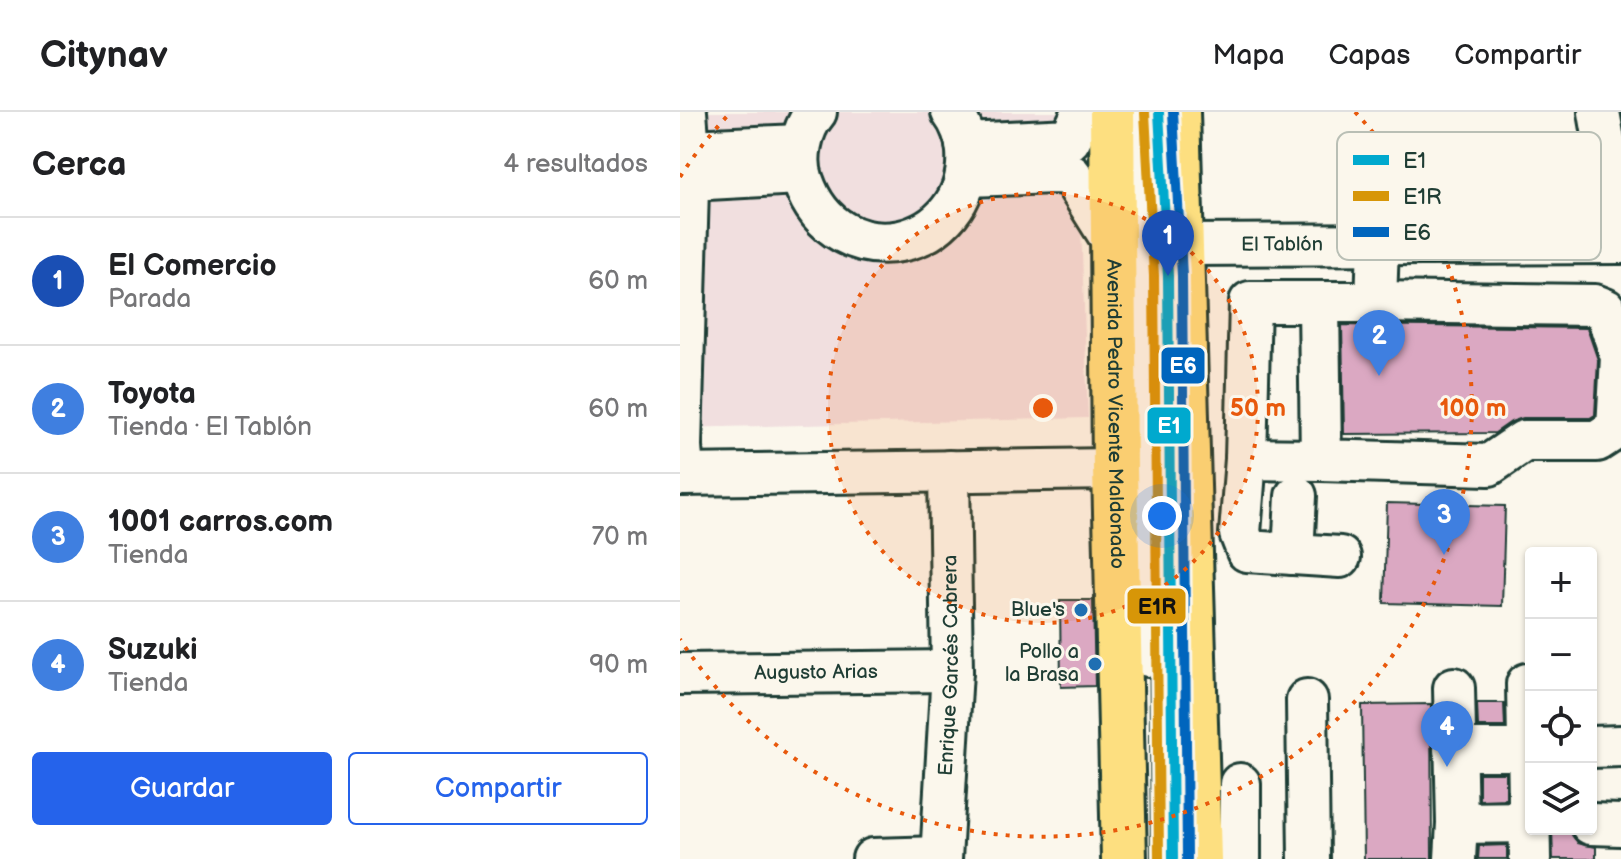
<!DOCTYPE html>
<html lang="es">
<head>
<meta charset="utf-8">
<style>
  :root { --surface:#fff; --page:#f6f6f6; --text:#202124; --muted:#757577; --line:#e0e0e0; --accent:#2563eb }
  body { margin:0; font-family:"Balsamiq Sans",sans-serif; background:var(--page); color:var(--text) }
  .controls { position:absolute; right:24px; bottom:24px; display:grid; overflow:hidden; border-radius:8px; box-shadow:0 2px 6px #0004 }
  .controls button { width:72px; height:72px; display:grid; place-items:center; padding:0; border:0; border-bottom:2px solid var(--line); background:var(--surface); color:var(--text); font:40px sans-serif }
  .you { position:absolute; left:482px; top:404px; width:28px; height:28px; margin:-20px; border:6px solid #fff; border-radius:50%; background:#1a73e8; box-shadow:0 0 0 12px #1a73e833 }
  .badge { display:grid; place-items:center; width:52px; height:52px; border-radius:50%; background:var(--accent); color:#fff; font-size:26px; font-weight:700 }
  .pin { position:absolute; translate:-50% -66px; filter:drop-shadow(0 2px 4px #0008) }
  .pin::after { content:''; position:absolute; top:42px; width:28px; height:24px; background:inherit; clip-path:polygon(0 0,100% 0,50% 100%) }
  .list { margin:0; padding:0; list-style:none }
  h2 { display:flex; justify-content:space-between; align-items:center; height:104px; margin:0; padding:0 32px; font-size:34px }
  h2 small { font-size:26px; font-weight:400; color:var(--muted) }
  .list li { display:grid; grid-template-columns:52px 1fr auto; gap:24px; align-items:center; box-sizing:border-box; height:128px; padding:0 32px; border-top:2px solid var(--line) }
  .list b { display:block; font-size:30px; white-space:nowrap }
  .list p { margin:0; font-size:26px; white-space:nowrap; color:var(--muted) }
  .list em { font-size:26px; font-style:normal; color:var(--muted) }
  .actions { display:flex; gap:16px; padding:24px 32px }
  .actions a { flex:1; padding:18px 0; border:2px solid var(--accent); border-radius:8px; text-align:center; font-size:28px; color:var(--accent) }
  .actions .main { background:var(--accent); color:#fff }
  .icon { flex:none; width:44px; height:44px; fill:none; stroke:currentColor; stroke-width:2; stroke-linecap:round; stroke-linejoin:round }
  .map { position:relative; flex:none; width:941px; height:747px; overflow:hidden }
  header { display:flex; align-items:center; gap:48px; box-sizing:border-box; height:112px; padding:0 40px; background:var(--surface); border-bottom:2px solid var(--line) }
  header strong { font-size:38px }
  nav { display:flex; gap:44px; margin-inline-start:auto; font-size:28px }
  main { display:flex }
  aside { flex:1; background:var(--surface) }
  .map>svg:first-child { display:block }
  .built { fill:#f1dfdf }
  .building { fill:#dba8c2; stroke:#1f3d34; stroke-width:2 }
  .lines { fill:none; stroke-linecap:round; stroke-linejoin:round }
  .minor-casing { stroke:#1f3d34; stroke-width:46 }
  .major-casing { stroke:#1f3d34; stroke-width:50 }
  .minor { stroke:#fbf7ec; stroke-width:40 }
  .major { stroke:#fddf80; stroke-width:44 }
  .bus-1-casing { stroke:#fbf7ec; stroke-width:16 }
  .bus-2-casing { stroke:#fbf7ec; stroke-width:16 }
  .bus-3-casing { stroke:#fbf7ec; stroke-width:16 }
  .bus-1 { stroke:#00a9ce; stroke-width:10 }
  .bus-2 { stroke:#d79608; stroke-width:10 }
  .bus-3 { stroke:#0065bd; stroke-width:10 }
  .ring { fill:none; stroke:#e8590c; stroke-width:4; stroke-dasharray:4 8 }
  .poi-dot { fill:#1f6fb2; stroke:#fbf7ec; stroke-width:3 }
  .labels { text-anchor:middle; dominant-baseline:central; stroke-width:6; stroke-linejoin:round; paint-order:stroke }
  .street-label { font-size:20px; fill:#1f3d34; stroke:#fbf7ec }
  .poi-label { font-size:20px; fill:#1f3d34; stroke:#fbf7ec; text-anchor:end }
  .key { fill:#fbf7ec; stroke:#b9bfb5; stroke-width:2 }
  .key-label { font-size:22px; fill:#1f3d34 }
  .centre { fill:#e8590c; stroke:#fbf7ec; stroke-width:4 }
  .ring-label { font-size:24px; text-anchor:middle; font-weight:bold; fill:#e8590c; stroke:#fbf7ec; stroke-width:6; stroke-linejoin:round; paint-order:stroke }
  .line-badge { stroke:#fbf7ec; stroke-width:3 }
  .badge-label { font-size:22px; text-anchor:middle; font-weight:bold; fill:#fff }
  .pale-badge-label { font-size:22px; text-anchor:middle; font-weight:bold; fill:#111 }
</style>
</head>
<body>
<header>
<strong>Citynav</strong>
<nav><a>Mapa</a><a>Capas</a><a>Compartir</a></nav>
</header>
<main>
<aside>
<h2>Cerca<small>4 resultados</small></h2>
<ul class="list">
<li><span class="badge" style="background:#1a4fb4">1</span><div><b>El Comercio</b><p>Parada</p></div><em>60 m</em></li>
<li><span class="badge" style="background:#3f7fe0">2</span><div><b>Toyota</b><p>Tienda · El Tablón</p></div><em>60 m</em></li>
<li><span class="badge" style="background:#3f7fe0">3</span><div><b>1001 carros.com</b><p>Tienda</p></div><em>70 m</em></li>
<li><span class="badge" style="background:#3f7fe0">4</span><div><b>Suzuki</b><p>Tienda</p></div><em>90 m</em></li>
</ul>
<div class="actions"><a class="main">Guardar</a><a>Compartir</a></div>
</aside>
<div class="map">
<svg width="941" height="747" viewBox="0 0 941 747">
  <rect width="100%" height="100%" fill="#fbf7ec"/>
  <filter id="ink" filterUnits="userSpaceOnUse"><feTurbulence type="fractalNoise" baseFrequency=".0125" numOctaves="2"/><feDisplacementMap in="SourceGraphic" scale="16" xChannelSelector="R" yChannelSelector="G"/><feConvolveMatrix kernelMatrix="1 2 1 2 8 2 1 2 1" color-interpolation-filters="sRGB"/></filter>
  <g filter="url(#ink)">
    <path class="built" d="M0 0H397L408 306 0 316Z"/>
    <g class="building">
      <path d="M662 213 907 216 918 248 915 303 910 306H843L831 310 815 321 664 322Z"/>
      <path d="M707 391 825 394 822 494 704 491Z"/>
      <path d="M380 488H413L415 574 381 575Z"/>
      <path d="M797 591H824L825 615H798Z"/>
      <path d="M751 592 752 747H684L682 593Z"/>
      <path d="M799 661H826V687L799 688Z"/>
      <path d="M872 717H889L898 731 916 735V747H873Z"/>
      <path d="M827 733V747H798L799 734Z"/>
    </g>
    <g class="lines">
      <defs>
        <g id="minor">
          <path d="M136 0C121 17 115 48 123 69 157 169 294 139 287 39 286 26 280 10 272 0"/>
          <path d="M459 0 468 544"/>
          <path d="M919 0 938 108V131"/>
          <path d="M286 32 390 27 403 0"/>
          <path d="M9 38 120 33"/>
          <path d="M286 64 376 61 391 63 435 133"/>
          <path d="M9 68 120 62"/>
          <path id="s1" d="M502 133 941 131"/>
          <path d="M639 191 641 348 809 353 844 329H917L937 316 941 245 925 197 915 193 696 190"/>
          <path d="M566 347 641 348"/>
          <path d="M0 363 435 357"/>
          <path d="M3 363 1 334 9 38 6 0"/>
          <path d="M613 442 616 384"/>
          <path d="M660 445 567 439 560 421 566 347 570 190H696L698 133"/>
          <path d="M491 503 493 747"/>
          <path id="s2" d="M0 562 272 559"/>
          <path d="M847 572 850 747"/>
          <path d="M774 576 777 711 775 747"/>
          <path d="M627 588 629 747"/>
          <path d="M911 635 941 634"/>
          <path d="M774 638H851"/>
          <path d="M777 711 851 710"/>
          <path d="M911 712 941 713"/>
          <path d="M193 747 261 745"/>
          <path id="s3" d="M261 747 272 559 269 359"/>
          <path d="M560 747V672"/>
        </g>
        <g id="major">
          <path id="s4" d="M432 0 435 357 444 747"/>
          <path d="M497 0 519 747"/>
        </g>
      </defs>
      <use href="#minor" class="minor-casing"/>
      <use href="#major" class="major-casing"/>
      <use href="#minor" class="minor"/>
      <use href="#major" class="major"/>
      <defs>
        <path id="bus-1" d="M479 0 488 164 493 747"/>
        <path id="bus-2" d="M465 1 474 164 479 747"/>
        <path id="bus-3" d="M493 0 502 164 507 747"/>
      </defs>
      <use href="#bus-1" class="bus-1-casing"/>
      <use href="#bus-2" class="bus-2-casing"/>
      <use href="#bus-3" class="bus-3-casing"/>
      <use href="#bus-1" class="bus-1"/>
      <use href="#bus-2" class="bus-2"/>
      <use href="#bus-3" class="bus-3"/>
    </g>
  </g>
  <circle cx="363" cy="296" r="215" fill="#e8590c" fill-opacity=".12"/>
  <g class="ring">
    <circle cx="363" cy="296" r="215"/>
    <path d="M0 65A430 430 0 0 1 51 0M675 0A430 430 0 1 1 0 527"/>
  </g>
  <g class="poi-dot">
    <circle cx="401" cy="498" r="8"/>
    <circle cx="415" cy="552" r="8"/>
  </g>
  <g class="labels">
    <g class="street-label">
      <text stroke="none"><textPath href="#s1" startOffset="100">El Tablón</textPath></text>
      <text stroke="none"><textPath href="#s4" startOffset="302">Avenida Pedro Vicente Maldonado</textPath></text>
      <text stroke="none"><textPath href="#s3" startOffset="194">Enrique Garcés Cabrera</textPath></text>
      <text stroke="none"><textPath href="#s2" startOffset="136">Augusto Arias</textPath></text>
    </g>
    <g class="poi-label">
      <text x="385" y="498">Blue's</text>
      <text x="399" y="540">Pollo a<tspan x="399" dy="23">la Brasa</tspan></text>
    </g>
  </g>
  <rect x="657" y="20" width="264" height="128" rx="12" class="key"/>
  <rect x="673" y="43" width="36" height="10" fill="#00a9ce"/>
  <rect x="673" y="79" width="36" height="10" fill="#d79608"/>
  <rect x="673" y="115" width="36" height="10" fill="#0065bd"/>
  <g class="key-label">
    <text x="723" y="56">E1</text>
    <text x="723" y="92">E1R</text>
    <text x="723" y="128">E6</text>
  </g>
  <circle cx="363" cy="296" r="12" class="centre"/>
  <g class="ring-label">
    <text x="578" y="304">50 m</text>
    <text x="793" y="304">100 m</text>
  </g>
  <g class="line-badge">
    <rect x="480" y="234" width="46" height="39" rx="8" fill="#0065bd"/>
    <rect x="466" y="294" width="46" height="39" rx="8" fill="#00a9ce"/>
    <rect x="446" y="475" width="61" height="38" rx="8" fill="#d79608"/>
  </g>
  <g class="badge-label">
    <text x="503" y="261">E6</text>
    <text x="489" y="321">E1</text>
  </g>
  <g class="pale-badge-label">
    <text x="477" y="502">E1R</text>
  </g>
</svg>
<div class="controls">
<button>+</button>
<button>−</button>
<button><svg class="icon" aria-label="locate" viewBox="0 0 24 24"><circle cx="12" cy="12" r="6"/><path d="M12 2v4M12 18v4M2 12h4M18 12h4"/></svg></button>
<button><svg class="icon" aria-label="layers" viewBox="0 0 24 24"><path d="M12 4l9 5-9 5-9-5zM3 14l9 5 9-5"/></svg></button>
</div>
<div class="you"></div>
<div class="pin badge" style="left:488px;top:164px;background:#1a4fb4">1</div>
<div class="pin badge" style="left:699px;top:264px;background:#3f7fe0">2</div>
<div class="pin badge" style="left:764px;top:443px;background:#3f7fe0">3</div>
<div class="pin badge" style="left:767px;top:655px;background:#3f7fe0">4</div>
</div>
</main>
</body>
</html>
